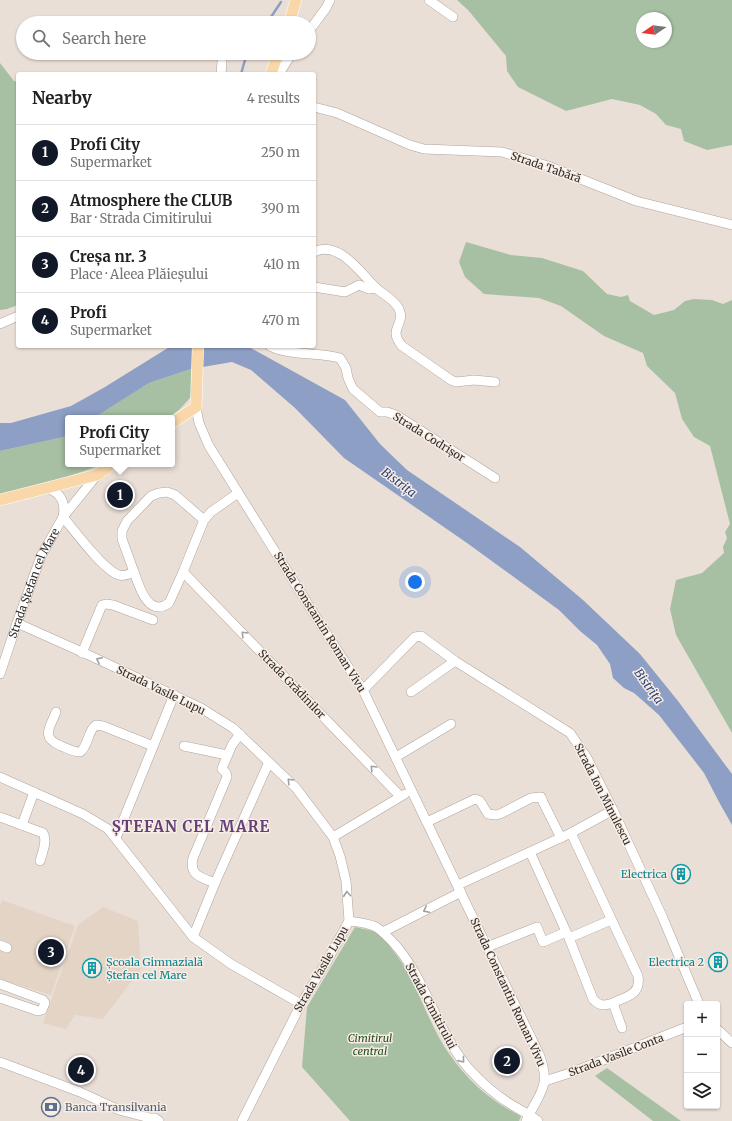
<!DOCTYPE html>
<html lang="en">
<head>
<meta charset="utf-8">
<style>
  :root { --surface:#fff; --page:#f2f2f2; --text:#202124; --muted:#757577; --line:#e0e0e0; --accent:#111827 }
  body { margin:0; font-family:Merriweather,serif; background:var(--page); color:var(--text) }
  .controls { position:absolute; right:12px; bottom:12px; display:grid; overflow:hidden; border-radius:4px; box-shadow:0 1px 3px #0004 }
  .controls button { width:36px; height:36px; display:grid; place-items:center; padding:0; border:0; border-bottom:1px solid var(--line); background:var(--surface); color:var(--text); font:20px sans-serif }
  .compass { position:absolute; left:636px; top:12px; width:36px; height:36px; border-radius:50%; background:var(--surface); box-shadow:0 1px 3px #0004; rotate:257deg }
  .you { position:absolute; left:415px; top:582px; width:14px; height:14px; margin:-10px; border:3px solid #fff; border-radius:50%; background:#1a73e8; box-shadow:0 0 0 6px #1a73e833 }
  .badge { display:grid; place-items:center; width:26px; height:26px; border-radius:50%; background:var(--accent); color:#fff; font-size:13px; font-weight:700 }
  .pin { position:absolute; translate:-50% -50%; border:2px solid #fff; box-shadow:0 1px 4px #0006 }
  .popup { position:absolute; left:65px; top:415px; width:110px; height:52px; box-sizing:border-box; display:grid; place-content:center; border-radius:4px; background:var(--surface); filter:drop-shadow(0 1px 3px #0005); font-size:13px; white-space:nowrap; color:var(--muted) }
  .popup b { font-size:15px; color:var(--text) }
  .popup::after { content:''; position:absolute; left:50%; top:100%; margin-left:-8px; border:8px solid transparent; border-top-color:var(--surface) }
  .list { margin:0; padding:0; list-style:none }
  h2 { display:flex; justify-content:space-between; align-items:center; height:52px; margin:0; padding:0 16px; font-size:17px }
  h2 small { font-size:13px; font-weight:400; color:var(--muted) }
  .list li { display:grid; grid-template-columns:26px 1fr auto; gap:12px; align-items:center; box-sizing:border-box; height:56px; padding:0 16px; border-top:1px solid var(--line) }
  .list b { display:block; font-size:15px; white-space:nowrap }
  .list p { margin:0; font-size:13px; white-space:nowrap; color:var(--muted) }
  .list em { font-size:13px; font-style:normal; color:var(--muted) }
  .icon { flex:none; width:22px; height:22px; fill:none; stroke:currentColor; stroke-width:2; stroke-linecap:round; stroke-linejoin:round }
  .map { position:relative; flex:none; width:732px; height:1121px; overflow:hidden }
  .search { position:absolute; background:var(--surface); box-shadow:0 1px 3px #0004; left:16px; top:16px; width:300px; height:44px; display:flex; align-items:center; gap:10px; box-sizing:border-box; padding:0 14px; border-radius:22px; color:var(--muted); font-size:15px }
  .panel { position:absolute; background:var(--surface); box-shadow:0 1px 3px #0004; left:16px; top:72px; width:300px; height:276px; border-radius:4px }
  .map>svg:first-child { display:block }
  .built { fill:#e3d4c6 }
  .green { fill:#a7c0a3; fill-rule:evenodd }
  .water { fill:#8d9fc4 }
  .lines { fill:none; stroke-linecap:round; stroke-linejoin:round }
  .stream { stroke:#8d9fc4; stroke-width:2.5 }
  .minor-casing { stroke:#aea49d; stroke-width:10 }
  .major-casing { stroke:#fff; stroke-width:12 }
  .minor { stroke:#fff; stroke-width:9 }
  .major { stroke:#f9d7a8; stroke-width:11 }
  .oneway { stroke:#a2a09f }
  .labels { text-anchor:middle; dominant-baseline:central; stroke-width:3; stroke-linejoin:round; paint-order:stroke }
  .street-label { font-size:11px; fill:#302c29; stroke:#f7ede4 }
  .culture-label { font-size:11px; fill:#0d838f; stroke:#f7ede4; text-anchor:end }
  .park-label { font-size:11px; font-style:italic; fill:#234d1e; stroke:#f7ede4 }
  .service-label { font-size:11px; fill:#4e5e75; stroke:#f7ede4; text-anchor:start }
  .water-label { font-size:12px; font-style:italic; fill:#2c4274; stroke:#f7ede4 }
  .district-label { font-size:15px; font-weight:bold; letter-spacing:1px; fill:#644079; stroke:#f7ede4 }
</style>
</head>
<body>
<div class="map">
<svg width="732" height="1121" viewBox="0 0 732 1121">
  <rect width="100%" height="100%" fill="#eadfd7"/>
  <g class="built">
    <path d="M2 900 75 926 51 995 0 979V906Z"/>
    <path d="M103 907 138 921 141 969 103 1019 75 1015 66 1029 43 1023 78 925Z"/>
  </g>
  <g class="green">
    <path d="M457 0H732V145L707 150 684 141 681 129 666 125 656 114 640 105 612 99 566 111 518 87 507 71 506 56 468 10ZM642 18H666V42H642Z"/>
    <path d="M0 63 14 81 18 82V305L7 309 0 310Z"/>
    <path d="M466 242 511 255 542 258 583 271 607 294 621 297 628 295 630 301 654 315 674 310 685 301 694 299 712 300 723 304 732 300V733L676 635 670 609 676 580 702 573 724 553 723 547 727 538 725 532 730 524 710 446 694 437 682 419 675 393 647 366 643 353 604 336 561 306 539 298 484 294 465 277 459 262Z"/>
    <path d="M191 369 192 393 190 398 179 410 168 418H94L149 383Z"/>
    <path d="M68 435V464H102C69 478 35 486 0 494V451L64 437Z"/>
    <path d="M355 927C364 929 374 930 381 936 385 939 388 944 391 948 418 980 426 1022 450 1055 468 1081 493 1103 521 1116L519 1121H350L302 1067 307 1007Z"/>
    <path d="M607 1068 681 1121H653L595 1076Z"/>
  </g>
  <path class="water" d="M171 346H247L345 400 380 444 407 470 520 547 583 600 640 654 678 701 732 774V825L719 802 704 773 659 715 634 693 624 688 613 678 610 664 597 645 580 631 559 610 467 543 344 458 295 408 251 370 232 362 191 369 149 383 94 418H68V435L64 437 0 451V423H11L71 406 105 387Z"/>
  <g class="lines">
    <g class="stream">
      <path d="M267 23 281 2"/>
      <path d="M241 74 247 53"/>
    </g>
    <defs>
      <g id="minor">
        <path d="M429 0 453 17"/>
        <path d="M309 31 326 8 330 0"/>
        <path d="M221 74 222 62"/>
        <path d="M279 74 292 53"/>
        <path d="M314 107 337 113 410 145 424 149 502 152 548 166 636 201 732 225"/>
        <path d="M314 252C339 239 362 275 377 289 384 295 395 300 399 309 406 325 387 328 402 346L451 380 456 382 474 380 495 382"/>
        <path d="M314 287 345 292 359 285 369 289 376 288"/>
        <path d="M0 324 18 316"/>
        <path d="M270 346C289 356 319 352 340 358L346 368 348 378 353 389 380 412H387L396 415 495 478"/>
        <path d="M196 407 199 423 209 446 321 625 363 690 487 947 539 1054C552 1087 539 1093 526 1121"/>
        <path d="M47 488C61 493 66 502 63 517 74 530 104 571 119 575 125 577 129 574 134 572"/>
        <path d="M204 520 175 495 167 492 159 493 151 496 127 521 122 531V539C126 550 130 561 134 572 139 586 148 618 169 603L183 572 204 520 211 512 238 493"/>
        <path d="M183 572 400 796"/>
        <path d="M17 623 93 657 201 708 233 728 296 788 333 837 340 856 346 881 349 921 327 961 301 1004 242 1121"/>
        <path d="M82 653 102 605 106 604 113 605 153 620"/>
        <path id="s1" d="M0 674 17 623 41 556 63 517 97 475"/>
        <path d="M363 690 415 637 421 636 455 661 570 733 587 758 613 810 662 916 699 1004"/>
        <path d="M411 692 455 661"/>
        <path d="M56 712C50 728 40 737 61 746 67 748 73 752 80 752 89 746 87 731 96 725L103 726 153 746"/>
        <path d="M184 746 227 755"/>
        <path d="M396 757 451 724"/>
        <path d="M0 777 83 814 108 829 193 937 231 964 301 1004"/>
        <path d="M0 817 43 833C48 841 42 853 40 861"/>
        <path d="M427 822 475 799 480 801 488 814 496 815 500 814 531 798 541 797 543 802 561 838"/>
        <path d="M22 825 34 792"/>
        <path d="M571 833 638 976C641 995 627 996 613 1003L622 1028"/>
        <path d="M333 837 405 794"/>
        <path d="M116 838 174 695"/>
        <path d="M530 852 569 938 593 999C599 1006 604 1006 613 1003"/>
        <path d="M215 883C201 877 189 876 193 858L227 777 226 773 222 769 223 766 232 745 240 734"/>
        <path d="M458 885 571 833 613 810"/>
        <path d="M349 921C358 922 368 923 376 927 384 932 391 940 398 948 428 985 438 1034 470 1070 482 1083 497 1096 512 1105 521 1111 530 1114 538 1121"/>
        <path d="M383 932 461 892"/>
        <path d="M193 937 215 883 269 762"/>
        <path d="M569 938 611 920"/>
        <path d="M0 945 7 948"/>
        <path d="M487 947 537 927 543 942 566 932"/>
        <path d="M0 984 43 1000 45 1003 42 1010 38 1011 0 998"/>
        <path d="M717 1029 732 1043"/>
        <path d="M0 1062 80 1092 119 1110 150 1118H155L159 1121"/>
        <path d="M545 1081 573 1072 687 1027"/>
      </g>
      <g id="major">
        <path d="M289 23 296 0"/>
        <path d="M271 74 278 53"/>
        <path d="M172 423 196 407 198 346"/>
        <path d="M0 500 97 475 112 464"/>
      </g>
    </defs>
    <use href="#minor" class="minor-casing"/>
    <use href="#major" class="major-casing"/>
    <use href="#minor" class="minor"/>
    <use href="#major" class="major"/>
  </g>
  <defs><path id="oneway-chevron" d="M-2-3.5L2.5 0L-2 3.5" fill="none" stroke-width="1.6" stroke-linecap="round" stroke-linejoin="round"/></defs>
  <g class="oneway">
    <use href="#oneway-chevron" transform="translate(244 634) rotate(-134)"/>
    <use href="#oneway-chevron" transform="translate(99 660) rotate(-154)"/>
    <use href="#oneway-chevron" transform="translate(373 768) rotate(-134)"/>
    <use href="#oneway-chevron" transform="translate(290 781) rotate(-135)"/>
    <use href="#oneway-chevron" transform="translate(347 894) rotate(-95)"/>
    <use href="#oneway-chevron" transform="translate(426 910) rotate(153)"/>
    <use href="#oneway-chevron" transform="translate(462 1060) rotate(51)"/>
  </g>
  <defs>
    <symbol id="building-ring" viewBox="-11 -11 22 22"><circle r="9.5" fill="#f7ede4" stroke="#0f9aa8" stroke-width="1.5"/><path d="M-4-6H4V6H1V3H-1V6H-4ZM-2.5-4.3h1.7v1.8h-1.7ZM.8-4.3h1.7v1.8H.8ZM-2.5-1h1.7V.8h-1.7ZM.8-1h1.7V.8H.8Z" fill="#0f9aa8"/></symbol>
    <symbol id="bank-ring" viewBox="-11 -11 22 22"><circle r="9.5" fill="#f7ede4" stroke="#5c6f8a" stroke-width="1.5"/><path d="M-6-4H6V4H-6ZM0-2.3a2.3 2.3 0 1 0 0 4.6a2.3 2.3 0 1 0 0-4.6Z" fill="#5c6f8a"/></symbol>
  </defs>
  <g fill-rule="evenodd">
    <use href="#building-ring" x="670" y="863" width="22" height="22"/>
    <use href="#building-ring" x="707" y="951" width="22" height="22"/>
    <use href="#building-ring" x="81" y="957" width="22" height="22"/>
    <use href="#bank-ring" x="40" y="1096" width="22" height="22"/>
  </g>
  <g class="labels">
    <g class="street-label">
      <text transform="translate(546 167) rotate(19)">Strada Tabără</text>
      <text transform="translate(429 437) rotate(32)">Strada Codrișor</text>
      <text stroke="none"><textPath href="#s1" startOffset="97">Strada Ștefan cel Mare</textPath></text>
      <text transform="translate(320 622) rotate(58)">Strada Constantin Roman Vivu</text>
      <text transform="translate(292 684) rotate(46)">Strada Grădinilor</text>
      <text transform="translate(161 690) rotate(26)">Strada Vasile Lupu</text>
      <text transform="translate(603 794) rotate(63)">Strada Ion Minulescu</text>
      <text transform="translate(321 969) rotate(-60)">Strada Vasile Lupu</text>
      <text transform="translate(508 992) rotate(65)">Strada Constantin Roman Vivu</text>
      <text transform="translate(431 1006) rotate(62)">Strada Cimitirului</text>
      <text transform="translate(616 1055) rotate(-21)">Strada Vasile Conta</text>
    </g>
    <g class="culture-label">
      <text x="667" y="874">Electrica</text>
      <text x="106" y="962" text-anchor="start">Școala Gimnazială<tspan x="106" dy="13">Ștefan cel Mare</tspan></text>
      <text x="704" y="962">Electrica 2</text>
    </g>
    <g class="park-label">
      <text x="370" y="1038">Cimitirul<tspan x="370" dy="13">central</tspan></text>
    </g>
    <g class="service-label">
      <text x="65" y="1107">Banca Transilvania</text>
    </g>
    <g class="water-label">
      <text transform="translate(399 482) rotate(37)">Bistrița</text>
      <text transform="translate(649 686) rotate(54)">Bistrița</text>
    </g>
    <g class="district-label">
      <text x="191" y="826">ȘTEFAN CEL MARE</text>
    </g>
  </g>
</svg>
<div class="controls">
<button>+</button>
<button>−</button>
<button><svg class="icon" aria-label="layers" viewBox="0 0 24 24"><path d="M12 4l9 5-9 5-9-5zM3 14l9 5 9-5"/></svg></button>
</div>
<svg class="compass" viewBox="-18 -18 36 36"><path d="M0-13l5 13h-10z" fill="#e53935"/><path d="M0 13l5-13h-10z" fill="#757577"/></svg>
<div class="you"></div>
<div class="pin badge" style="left:120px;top:495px">1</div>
<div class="popup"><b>Profi City</b>Supermarket</div>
<div class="pin badge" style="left:507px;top:1061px">2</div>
<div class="pin badge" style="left:51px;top:952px">3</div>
<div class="pin badge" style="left:81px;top:1070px">4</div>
<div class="search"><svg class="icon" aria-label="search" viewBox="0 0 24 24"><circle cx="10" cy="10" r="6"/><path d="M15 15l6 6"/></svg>Search here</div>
<section class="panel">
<h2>Nearby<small>4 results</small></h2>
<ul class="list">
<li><span class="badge">1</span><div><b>Profi City</b><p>Supermarket</p></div><em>250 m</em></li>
<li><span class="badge">2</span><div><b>Atmosphere the CLUB</b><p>Bar · Strada Cimitirului</p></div><em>390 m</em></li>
<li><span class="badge">3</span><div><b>Creșa nr. 3</b><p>Place · Aleea Plăieșului</p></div><em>410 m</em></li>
<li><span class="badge">4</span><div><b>Profi</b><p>Supermarket</p></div><em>470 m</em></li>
</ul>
</section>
</div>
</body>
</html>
